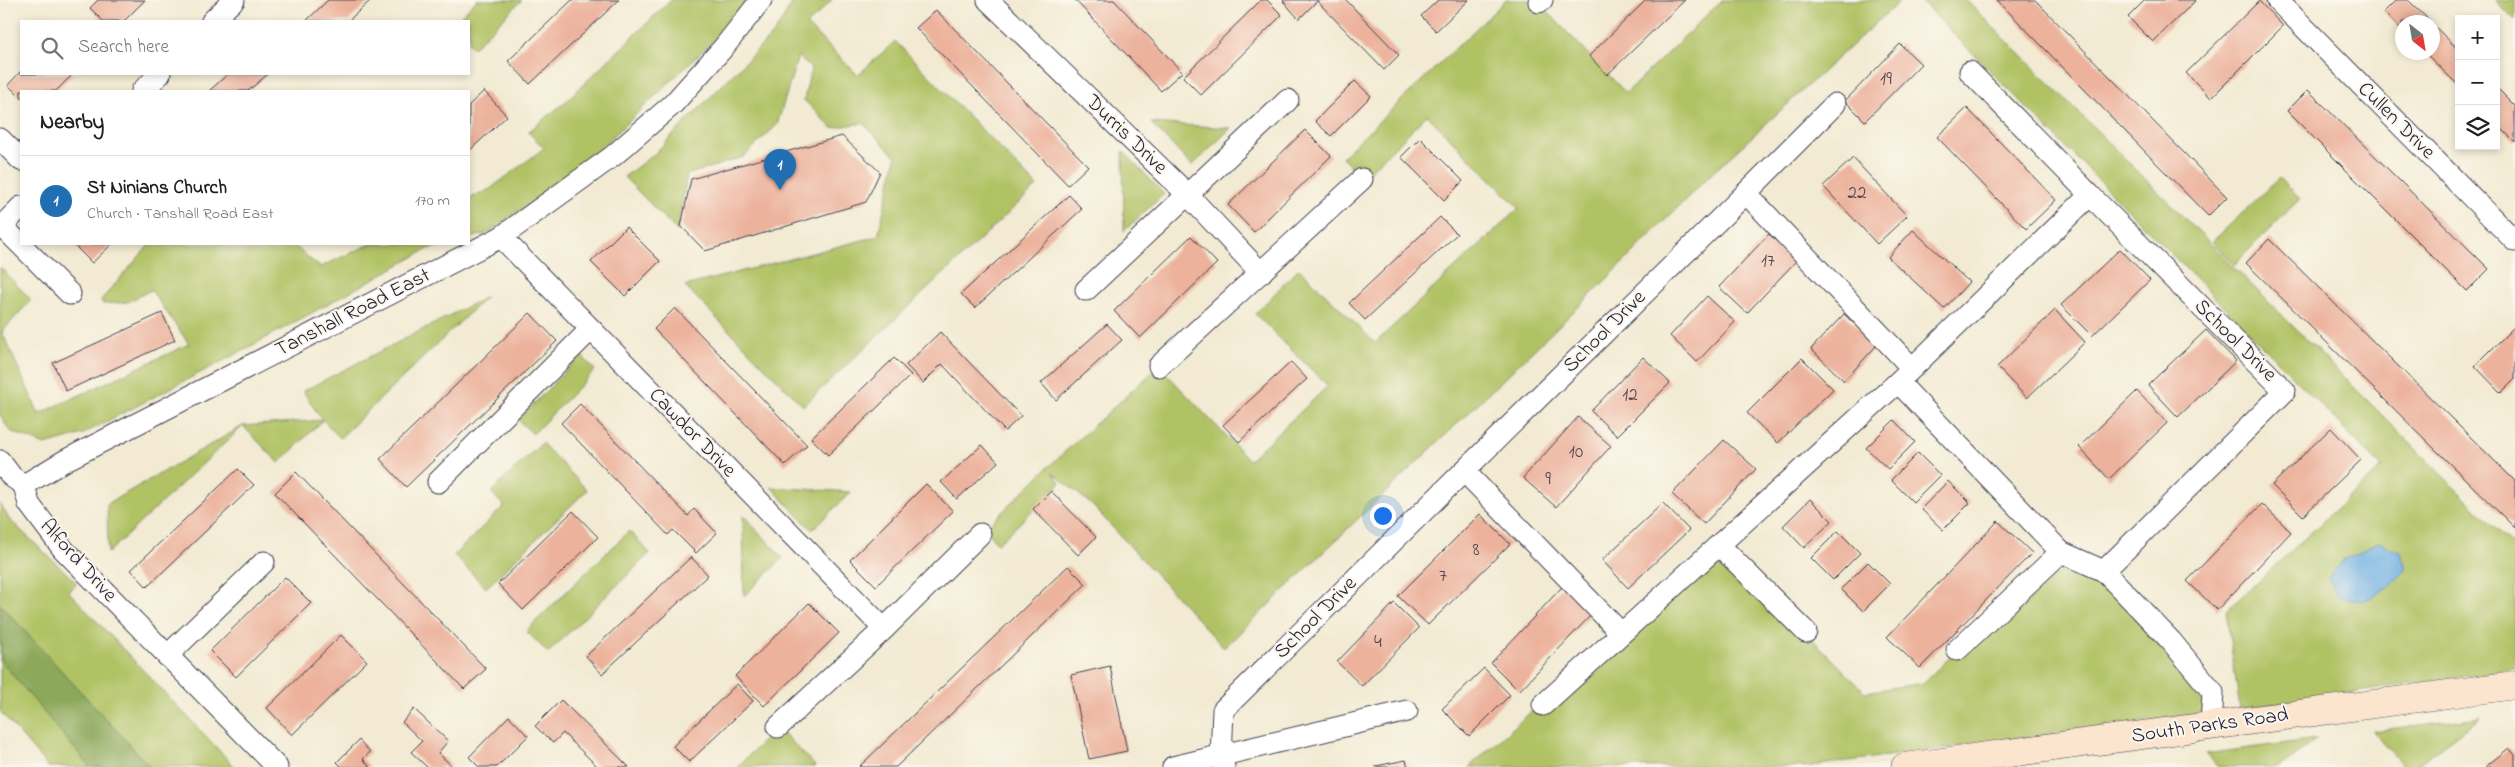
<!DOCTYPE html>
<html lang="en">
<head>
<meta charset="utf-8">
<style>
  :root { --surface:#fff; --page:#f2f2f2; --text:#202124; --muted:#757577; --line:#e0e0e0; --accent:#1f6fb2 }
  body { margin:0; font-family:"Indie Flower",sans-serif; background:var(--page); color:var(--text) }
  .controls { position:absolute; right:15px; top:15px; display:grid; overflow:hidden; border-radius:0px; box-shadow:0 2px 8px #0003 }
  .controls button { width:45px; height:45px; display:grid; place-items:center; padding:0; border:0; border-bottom:1px solid var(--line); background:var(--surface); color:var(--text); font:25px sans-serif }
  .compass { position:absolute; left:2395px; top:15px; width:45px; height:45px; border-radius:50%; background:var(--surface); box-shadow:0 2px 8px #0003; rotate:149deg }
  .you { position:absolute; left:1382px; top:515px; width:18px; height:18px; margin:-12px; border:4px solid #fff; border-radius:50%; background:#1a73e8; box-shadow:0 0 0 8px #1a73e833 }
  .badge { display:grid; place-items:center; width:32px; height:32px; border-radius:50%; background:var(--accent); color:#fff; font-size:16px; font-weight:700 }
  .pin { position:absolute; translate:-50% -41px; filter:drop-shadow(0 1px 2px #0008) }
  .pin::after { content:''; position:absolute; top:26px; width:18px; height:15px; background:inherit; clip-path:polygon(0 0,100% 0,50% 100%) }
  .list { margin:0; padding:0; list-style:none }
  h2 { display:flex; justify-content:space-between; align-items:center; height:65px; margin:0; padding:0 20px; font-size:21px }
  h2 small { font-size:16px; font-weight:400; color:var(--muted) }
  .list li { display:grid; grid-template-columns:32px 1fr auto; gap:15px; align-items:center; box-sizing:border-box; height:90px; padding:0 20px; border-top:1px solid var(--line) }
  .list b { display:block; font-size:19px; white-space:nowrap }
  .list p { margin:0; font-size:16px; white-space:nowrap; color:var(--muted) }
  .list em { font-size:16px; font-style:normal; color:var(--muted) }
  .icon { flex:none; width:28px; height:28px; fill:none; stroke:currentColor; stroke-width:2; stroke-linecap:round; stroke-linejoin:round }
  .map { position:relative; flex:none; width:2515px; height:767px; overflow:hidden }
  .search { position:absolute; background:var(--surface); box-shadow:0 2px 8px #0003; left:20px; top:20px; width:450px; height:55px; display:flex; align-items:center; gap:12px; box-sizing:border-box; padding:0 18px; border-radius:0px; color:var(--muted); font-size:19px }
  .panel { position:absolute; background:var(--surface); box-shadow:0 2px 8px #0003; left:20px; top:90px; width:450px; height:155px; border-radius:0px }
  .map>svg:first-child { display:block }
  .green { fill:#b1c265; stroke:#6a7250 }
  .forest { fill:#8ca85a; stroke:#57654a }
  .water { fill:#6eb0e2; stroke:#48698e }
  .building { fill:#ecb29c }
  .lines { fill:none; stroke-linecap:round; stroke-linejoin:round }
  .street-casing { stroke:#414052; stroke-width:23 }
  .secondary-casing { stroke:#414052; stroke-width:29 }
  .street { stroke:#fff; stroke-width:21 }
  .secondary { stroke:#fbe5cf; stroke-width:28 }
  .labels { text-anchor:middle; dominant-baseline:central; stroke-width:4; stroke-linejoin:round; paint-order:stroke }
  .number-label { font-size:19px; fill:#544653 }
  .street-label { font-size:21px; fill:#22223b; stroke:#fbf7ec }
</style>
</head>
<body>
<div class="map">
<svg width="2515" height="767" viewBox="0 0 2515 767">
  <rect width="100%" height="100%" fill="#fbf7ec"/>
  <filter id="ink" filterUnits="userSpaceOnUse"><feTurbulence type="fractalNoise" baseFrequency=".02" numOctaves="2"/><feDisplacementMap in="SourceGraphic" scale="10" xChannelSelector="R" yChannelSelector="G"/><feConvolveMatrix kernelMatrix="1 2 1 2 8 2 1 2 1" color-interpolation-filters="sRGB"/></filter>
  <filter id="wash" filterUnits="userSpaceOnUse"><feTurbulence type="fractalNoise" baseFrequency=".0096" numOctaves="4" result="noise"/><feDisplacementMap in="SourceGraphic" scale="20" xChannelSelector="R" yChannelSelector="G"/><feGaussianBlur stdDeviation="1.12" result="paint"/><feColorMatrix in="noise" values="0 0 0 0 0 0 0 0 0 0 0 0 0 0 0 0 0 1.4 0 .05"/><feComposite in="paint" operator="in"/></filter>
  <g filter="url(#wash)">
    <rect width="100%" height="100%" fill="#f2ead2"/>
    <g class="green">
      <path d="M477 0H522L473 48 469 44V21H455Z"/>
      <path d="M671 0H747L719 35 580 168 486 234 469 238V199L490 189 544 148 528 132 564 103Z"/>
      <path d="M794 0H832L807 25 858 75 895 41 1037 186 803 406 685 286 878 236 896 157 863 123 832 128 804 100 811 69 798 56 777 125 743 157 687 175 677 231 624 177 654 154 775 32Z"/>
      <path d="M1506 0H1536L1626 93 1722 0H1901L1707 178 1598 288 1224 648 1092 505 1052 472 1061 483 998 544 985 529 1047 468 1159 366 1249 460 1328 386 1255 314 1299 268 1375 343 1519 208 1427 115 1362 179 1342 157Z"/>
      <path d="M1920 0H1966L2515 548V669L2240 709 2226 611 2382 467Z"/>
      <path d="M2495 0H2515V20Z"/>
      <path d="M1151 123 1231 128 1192 166Z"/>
      <path d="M1123 151 1164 194 1124 231Z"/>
      <path d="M2279 178 2300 199 2234 265 2212 242Z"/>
      <path d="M150 244H292L320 267 371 244H447L428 249 242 351 83 434 45 445 10 431 0 415V267L31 300 2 332 39 414 189 344 151 290 128 302 103 304 101 300Z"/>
      <path d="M486 297 340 438 323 420 279 463 243 426 108 553 107 504 243 426 322 420 303 391Z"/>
      <path d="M581 355 595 370 533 434 518 420Z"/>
      <path d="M542 443 587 490 486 588 454 555 504 506 491 492Z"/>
      <path d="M771 487 851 492 812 530Z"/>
      <path d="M0 503 9 519 77 583 69 592 235 767H48L0 711Z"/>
      <path d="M743 515 783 558 744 596Z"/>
      <path d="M629 531 650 553 548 653 526 631Z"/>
      <path d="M1719 545 1865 692 1923 683 2061 552 2104 571 2213 692 2212 713 1804 767H1469Z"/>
      <path d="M2481 717 2414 767H2404L2373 731Z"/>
      <path d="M778 727 816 767H737Z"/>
      <path d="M2317 739 2280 767H2218L2205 754Z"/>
    </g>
    <path class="forest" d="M0 604 150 767H90L1 661Z"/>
    <path class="water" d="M2379 542 2401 553 2406 570 2389 587 2364 601 2338 597 2328 578 2344 560Z"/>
    <g id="blocks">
      <g class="building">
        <path d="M98 0H145L124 21H103L90 8Z"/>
        <path d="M328 0H371L348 21H306Z"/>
        <path d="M572 0H619L530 84 508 61Z"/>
        <path d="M1075 0H1114L1182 72 1161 91Z"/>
        <path d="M1261 0H1267L1282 15 1201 95 1183 77Z"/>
        <path d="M1284 0H1346L1399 55 1384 70 1317 1 1299 19 1283 1Z"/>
        <path d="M1438 0H1469L1436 31 1421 16Z"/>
        <path d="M1646 0H1685L1607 75 1589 56Z"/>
        <path d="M1997 0H2035L2227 197 2208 216Z"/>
        <path d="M2145 0H2196L2153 42 2128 17Z"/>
        <path d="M2396 0H2408L2431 22H2402V31L2384 12Z"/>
        <path d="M2259 1 2283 26 2211 98 2186 73Z"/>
        <path d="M936 10 1088 166 1068 185 916 28Z"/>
        <path d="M2432 24 2459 50V86L2424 52H2432Z"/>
        <path d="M1900 44 1921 64 1865 121 1845 101Z"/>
        <path d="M21 71V74H73L56 91H21V98L8 85Z"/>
        <path d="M228 74H268L248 91H209Z"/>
        <path d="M1355 81 1371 96 1331 136 1315 121Z"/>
        <path d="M2496 87 2515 106V142L2496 123Z"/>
        <path d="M2308 90 2489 269 2467 291 2287 111Z"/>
        <path d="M484 91 507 116 469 151V105Z"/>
        <path d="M1967 108 2056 200 2026 229 1937 137Z"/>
        <path d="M1305 130 1331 156 1254 232 1228 205Z"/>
        <path d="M842 136 880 172 866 202 705 251 681 226 691 179Z"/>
        <path d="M1420 138 1463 181 1444 200 1401 157Z"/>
        <path d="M1853 158 1907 216 1877 244 1823 186Z"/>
        <path d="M1069 195 1082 209 975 308 961 294Z"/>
        <path d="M1440 217 1457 234 1365 320 1349 303Z"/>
        <path d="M626 227 660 261 625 296 591 262Z"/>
        <path d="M1913 230 1969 282 1944 309 1888 257Z"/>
        <path d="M1769 234 1797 260 1747 313 1719 287Z"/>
        <path d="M1191 236 1217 263 1140 338 1114 311Z"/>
        <path d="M2269 239 2515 481V528L2246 263Z"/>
        <path d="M73 244H112L92 263Z"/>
        <path d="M2120 249 2150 280 2092 336 2061 305Z"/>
        <path d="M1707 296 1735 322 1697 362 1670 336Z"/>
        <path d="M675 308 807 445 785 465 654 329Z"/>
        <path d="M2055 310 2085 342 2027 398 1997 367Z"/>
        <path d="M162 313 175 340 66 391 53 363Z"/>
        <path d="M530 313 557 341 406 487 380 459Z"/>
        <path d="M1844 314 1877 345 1844 381 1811 349Z"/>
        <path d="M1107 324 1122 340 1056 400 1041 383Z"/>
        <path d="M2515 326V379L2501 393 2475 366Z"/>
        <path d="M2206 330 2236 361 2178 417 2148 385Z"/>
        <path d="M940 332 1021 416 1005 431 942 364 923 383 906 365Z"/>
        <path d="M1643 357 1670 383 1617 436 1591 411Z"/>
        <path d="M894 358 911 375 828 455 811 438Z"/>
        <path d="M1802 358 1833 389 1778 443 1747 413Z"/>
        <path d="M1291 362 1307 379 1239 442 1223 425Z"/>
        <path d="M2137 391 2167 423 2109 479 2079 447Z"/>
        <path d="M580 404 688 516 694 509 717 533 696 553 673 530 668 535 561 423Z"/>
        <path d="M1578 417 1611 446 1556 507 1523 478Z"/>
        <path d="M1894 420 1915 442 1888 469 1866 448Z"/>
        <path d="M2331 428 2361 460 2303 516 2272 485Z"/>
        <path d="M1724 440 1756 469 1704 524 1672 494Z"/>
        <path d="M982 445 998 462 957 499 941 482Z"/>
        <path d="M1918 453 1940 475 1913 502 1891 480Z"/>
        <path d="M238 469 254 485 147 587 131 570Z"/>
        <path d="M296 472 486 669 464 689 275 493Z"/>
        <path d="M1948 481 1970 503 1943 530 1921 509Z"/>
        <path d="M926 484 953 511 876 586 850 560Z"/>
        <path d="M1051 491 1096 537 1078 555 1033 509Z"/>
        <path d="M1810 499 1832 521 1804 548 1783 526Z"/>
        <path d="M1663 503 1689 530 1628 588 1602 560Z"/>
        <path d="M2262 504 2291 532 2217 610 2187 581Z"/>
        <path d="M573 511 598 537 523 610 498 584Z"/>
        <path d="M1480 514 1510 544 1428 625 1398 596Z"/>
        <path d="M1998 521 2032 553 1920 668 1887 637Z"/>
        <path d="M1838 531 1860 553 1833 580 1811 558Z"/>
        <path d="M691 557 708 575 602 674 586 656Z"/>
        <path d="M1868 562 1890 584 1863 611 1841 589Z"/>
        <path d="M1068 566 1086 584 896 767H859Z"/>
        <path d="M285 577 311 603 236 677 210 651Z"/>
        <path d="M1562 587 1591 615 1519 691 1491 663Z"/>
        <path d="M809 603 839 633 764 706 735 676Z"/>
        <path d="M1394 603 1419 628 1362 686 1337 662Z"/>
        <path d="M341 635 367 661 292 735 267 708Z"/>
        <path d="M1110 666 1127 751 1089 759 1071 675Z"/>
        <path d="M1484 668 1510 695 1469 736 1442 709Z"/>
        <path d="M737 684 753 701 689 762 673 746Z"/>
        <path d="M561 700 629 767H598L563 733 553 743 535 726Z"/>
        <path d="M414 709 448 741 438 753 453 767H427L411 752 422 741 402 722Z"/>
        <path d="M509 716 528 736 497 767H479L469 757Z"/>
        <path d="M359 740 370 752 363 759 370 767H342L337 762Z"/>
        <path d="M2509 748 2515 755V767H2485Z"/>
        <path d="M1406 760 1408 767H1376V766Z"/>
      </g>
    </g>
  </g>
  <g filter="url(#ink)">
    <use href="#blocks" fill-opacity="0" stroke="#414052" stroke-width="1"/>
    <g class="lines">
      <defs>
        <g id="street">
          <path d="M988 0 1187 194 1261 273"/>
          <path d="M2277 0 2515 241"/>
          <path d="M1539 2 1542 0"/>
          <path d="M212 21 234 0"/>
          <path d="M1970 72 2090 195"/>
          <path d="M142 91 160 74"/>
          <path d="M0 139 21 160"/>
          <path d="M1746 193 1835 104"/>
          <path d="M21 207 2 226 70 294"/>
          <path d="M501 237 884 629"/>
          <path d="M1086 290 1288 100"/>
          <path d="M1159 366 1362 179"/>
          <path d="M1898 382 2061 552 2104 571"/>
          <path d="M0 461 12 477 24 485 29 504 63 549 277 767"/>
          <path d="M1464 471 1746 193 1912 368"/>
          <path d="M438 482 591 329"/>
          <path d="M24 485 66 460 501 237 613 156 673 104 724 47 761 0"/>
          <path d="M1719 545 1806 632"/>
          <path d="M1957 650 2061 552"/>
          <path d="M167 656 264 562"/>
          <path d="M1543 705 1898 382 2090 195 2285 391 2104 571 2171 641 2213 692 2211 725"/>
          <path d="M778 727 884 629 980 534"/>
          <path d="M1173 767 1407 711"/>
          <path d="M1224 767 1221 757 1223 710 1464 471 1621 633"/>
        </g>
        <path id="secondary" d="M1905 767 2515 685"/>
      </defs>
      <use href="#street" class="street-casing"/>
      <use href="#secondary" class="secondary-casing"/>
      <use href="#street" class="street"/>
      <use href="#secondary" class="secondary"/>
    </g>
  </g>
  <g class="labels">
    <g class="number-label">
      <text x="1886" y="79">19</text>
      <text x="1857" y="193">22</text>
      <text x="1768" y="261">17</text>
      <text x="1630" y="395">12</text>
      <text x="1576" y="452">10</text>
      <text x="1548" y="479">9</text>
      <text x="1476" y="550">8</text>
      <text x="1443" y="576">7</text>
      <text x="1378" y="642">4</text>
    </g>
    <g class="street-label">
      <text transform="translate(2396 121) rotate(45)">Cullen Drive</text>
      <text transform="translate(1126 135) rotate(44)">Durris Drive</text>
      <text transform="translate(353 313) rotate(-27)">Tanshall Road East</text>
      <text transform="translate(1605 332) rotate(-45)">School Drive</text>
      <text transform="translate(2235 341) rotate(45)">School Drive</text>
      <text transform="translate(692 433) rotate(46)">Cawdor Drive</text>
      <text transform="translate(78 561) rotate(48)">Alford Drive</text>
      <text transform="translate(1316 618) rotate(-45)">School Drive</text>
      <text transform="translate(2210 726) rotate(-8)">South Parks Road</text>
    </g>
  </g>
</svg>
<div class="controls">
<button>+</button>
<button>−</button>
<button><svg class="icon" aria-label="layers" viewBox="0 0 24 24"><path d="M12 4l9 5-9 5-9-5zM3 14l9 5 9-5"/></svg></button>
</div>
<svg class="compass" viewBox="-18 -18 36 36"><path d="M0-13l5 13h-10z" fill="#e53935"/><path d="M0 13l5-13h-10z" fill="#757577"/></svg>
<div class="you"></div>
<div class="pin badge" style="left:780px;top:190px">1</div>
<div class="search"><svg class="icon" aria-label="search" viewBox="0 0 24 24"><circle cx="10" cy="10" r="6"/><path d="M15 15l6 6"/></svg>Search here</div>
<section class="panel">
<h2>Nearby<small></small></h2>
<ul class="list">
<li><span class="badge">1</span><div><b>St Ninians Church</b><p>Church · Tanshall Road East</p></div><em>170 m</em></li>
</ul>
</section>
</div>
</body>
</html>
